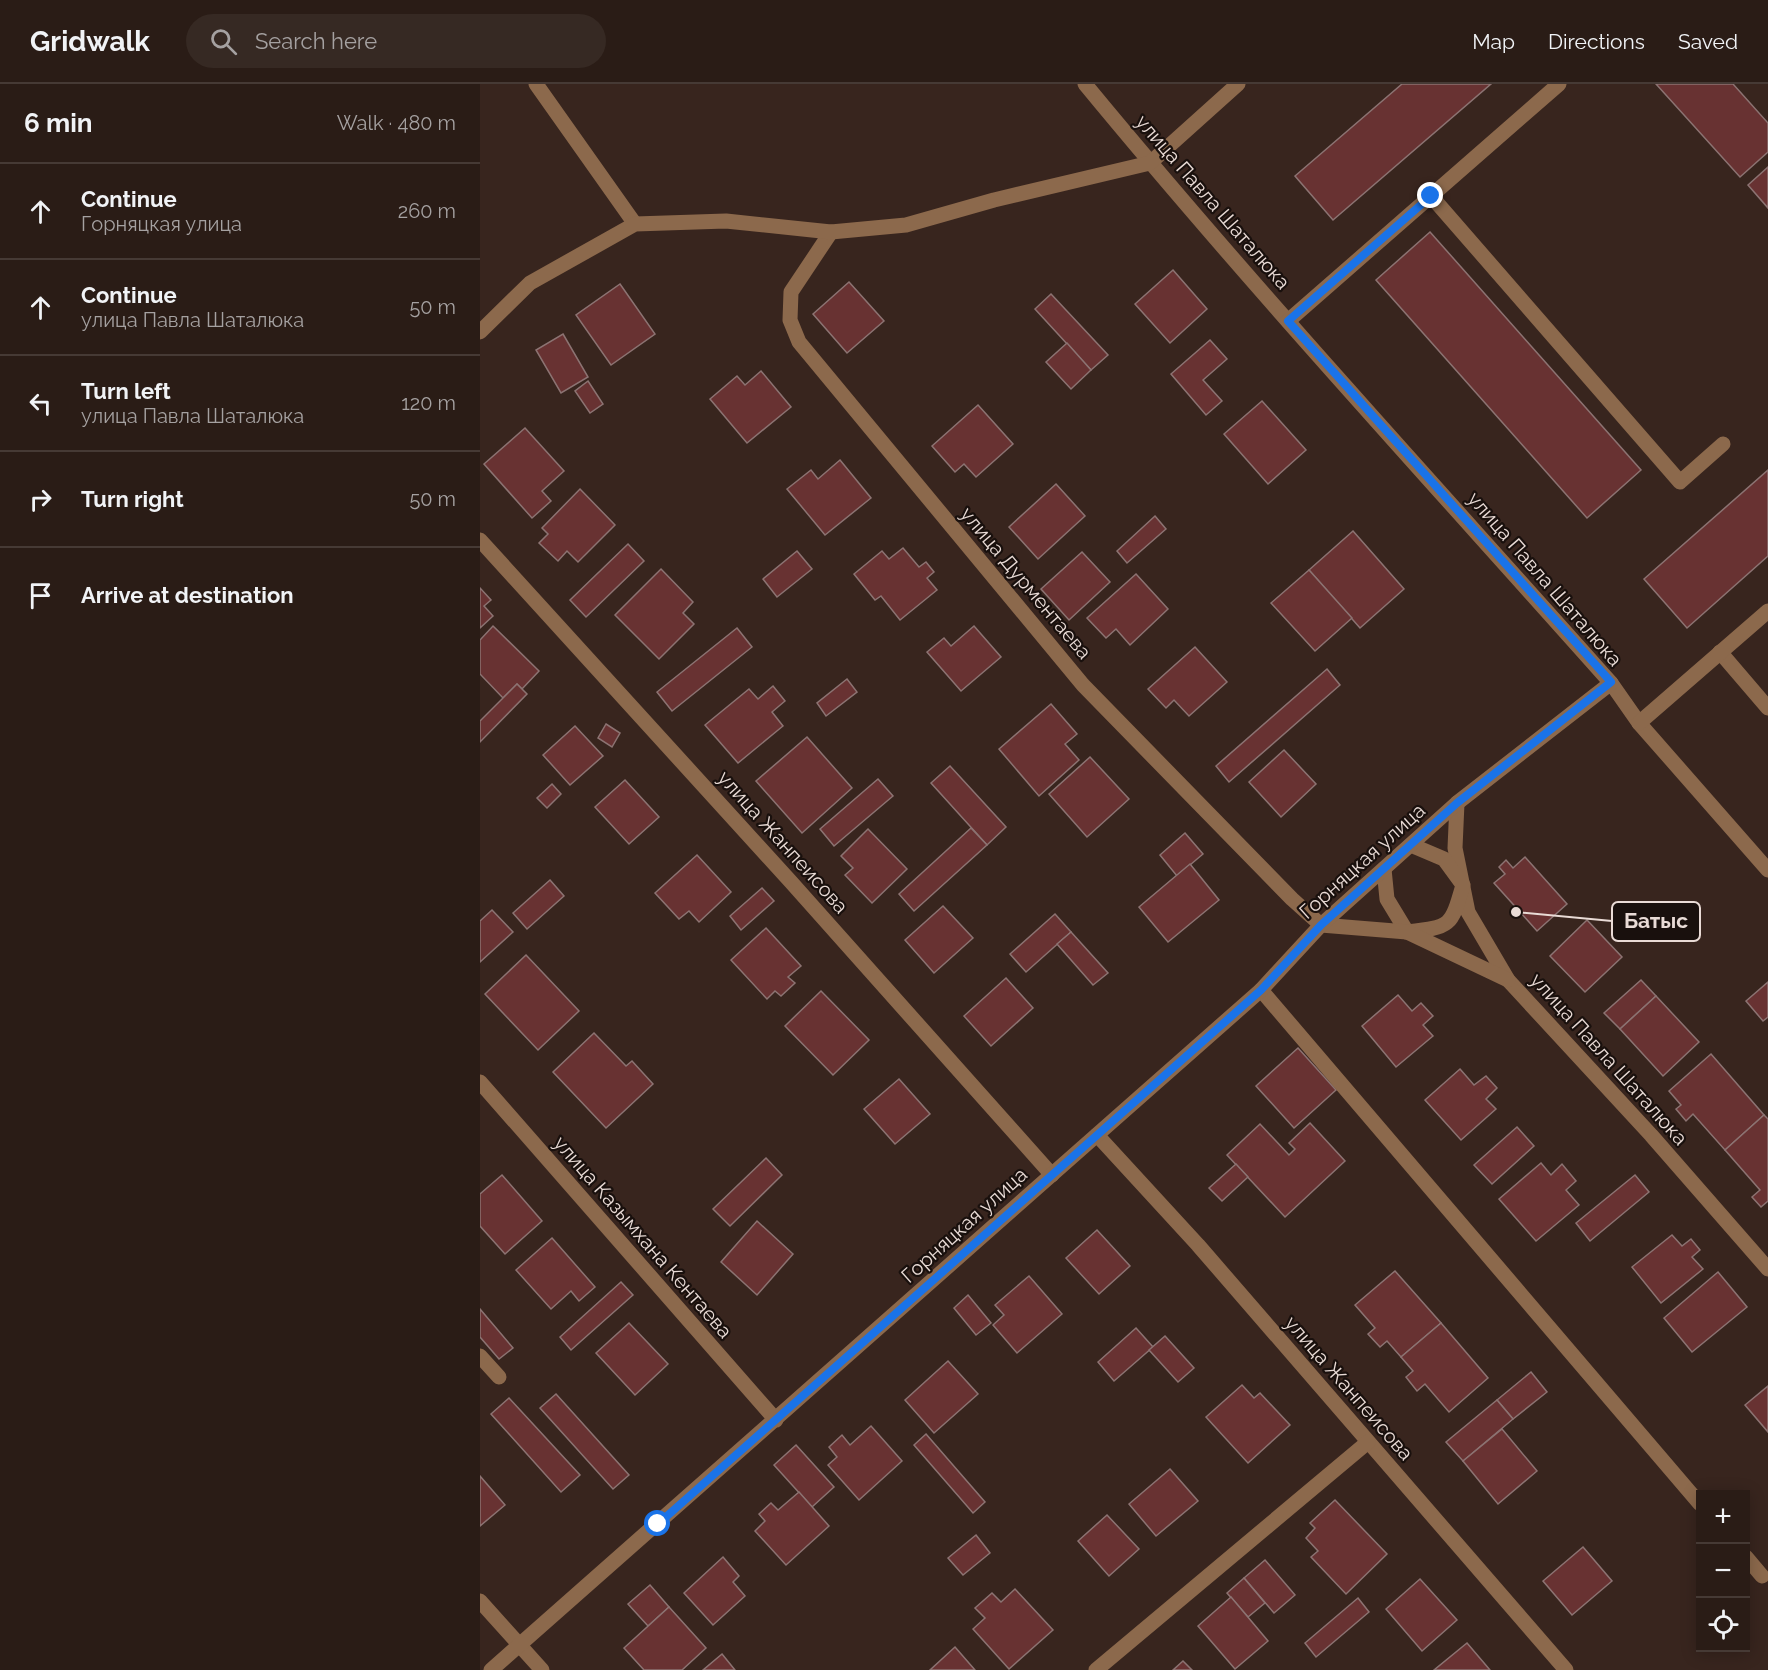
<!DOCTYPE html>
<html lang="en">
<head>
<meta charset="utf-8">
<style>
  :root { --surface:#2a1c16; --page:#362923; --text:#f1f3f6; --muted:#a5a1a1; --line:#463a35 }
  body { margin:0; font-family:Raleway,sans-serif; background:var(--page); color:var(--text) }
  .controls { position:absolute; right:18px; bottom:18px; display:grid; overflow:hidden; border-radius:0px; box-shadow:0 3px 15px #0003 }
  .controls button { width:54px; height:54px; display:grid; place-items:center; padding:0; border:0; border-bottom:2px solid var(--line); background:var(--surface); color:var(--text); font:30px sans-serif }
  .stop { position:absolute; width:18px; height:18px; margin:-14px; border:4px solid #1a73e8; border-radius:50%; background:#fff }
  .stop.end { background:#1a73e8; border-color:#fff; box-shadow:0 2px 6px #0008 }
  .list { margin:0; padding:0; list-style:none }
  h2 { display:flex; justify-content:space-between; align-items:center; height:78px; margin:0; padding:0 24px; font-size:26px }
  h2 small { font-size:20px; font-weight:400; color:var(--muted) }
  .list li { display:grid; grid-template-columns:39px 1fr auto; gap:18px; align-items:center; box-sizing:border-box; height:96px; padding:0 24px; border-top:2px solid var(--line) }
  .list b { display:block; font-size:22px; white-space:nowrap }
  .list p { margin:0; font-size:20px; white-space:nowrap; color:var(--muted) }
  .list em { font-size:20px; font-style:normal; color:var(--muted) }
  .icon { flex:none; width:33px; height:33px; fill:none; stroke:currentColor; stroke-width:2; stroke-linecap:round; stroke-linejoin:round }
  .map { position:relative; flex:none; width:1288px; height:1586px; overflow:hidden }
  header { display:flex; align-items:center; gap:36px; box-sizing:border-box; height:84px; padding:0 30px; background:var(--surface); border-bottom:2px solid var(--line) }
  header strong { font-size:28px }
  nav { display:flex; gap:33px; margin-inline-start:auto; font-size:21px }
  .search { width:420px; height:54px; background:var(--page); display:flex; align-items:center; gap:15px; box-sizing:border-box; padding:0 21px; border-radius:33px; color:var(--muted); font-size:22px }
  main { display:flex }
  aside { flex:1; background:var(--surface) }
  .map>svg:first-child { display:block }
  .building { fill:#683232; stroke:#8c7372; stroke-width:1.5 }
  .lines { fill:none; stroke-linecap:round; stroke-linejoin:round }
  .minor { stroke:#8c694c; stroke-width:15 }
  .route { stroke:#1a73e8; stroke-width:8 }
  .labels { text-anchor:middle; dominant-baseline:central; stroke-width:4.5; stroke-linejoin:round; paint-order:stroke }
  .street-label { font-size:20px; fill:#e9dbd6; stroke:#19100d }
  .leader { fill:none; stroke:#e9dbd6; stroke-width:2 }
  .callout-dot { fill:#e9dbd6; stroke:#19100d; stroke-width:2 }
  .callout { fill:#19100d; stroke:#e9dbd6; stroke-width:2 }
  .callout-label { font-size:21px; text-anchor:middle; font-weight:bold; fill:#e9dbd6 }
</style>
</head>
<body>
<header>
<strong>Gridwalk</strong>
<div class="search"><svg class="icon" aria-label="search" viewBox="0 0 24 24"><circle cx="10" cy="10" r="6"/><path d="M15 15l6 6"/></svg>Search here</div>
<nav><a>Map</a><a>Directions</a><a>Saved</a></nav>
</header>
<main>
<aside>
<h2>6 min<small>Walk · 480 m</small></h2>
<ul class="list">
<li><svg class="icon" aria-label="ahead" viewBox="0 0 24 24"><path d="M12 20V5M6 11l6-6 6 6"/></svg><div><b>Continue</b><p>Горняцкая улица</p></div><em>260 m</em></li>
<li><svg class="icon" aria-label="ahead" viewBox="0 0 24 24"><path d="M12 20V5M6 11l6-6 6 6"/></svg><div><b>Continue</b><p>улица Павла Шаталюка</p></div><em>50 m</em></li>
<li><svg class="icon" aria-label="left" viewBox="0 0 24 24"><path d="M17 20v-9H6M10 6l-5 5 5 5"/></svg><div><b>Turn left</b><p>улица Павла Шаталюка</p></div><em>120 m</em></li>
<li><svg class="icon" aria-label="right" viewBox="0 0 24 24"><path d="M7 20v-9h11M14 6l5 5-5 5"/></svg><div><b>Turn right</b></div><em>50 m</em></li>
<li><svg class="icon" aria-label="arrive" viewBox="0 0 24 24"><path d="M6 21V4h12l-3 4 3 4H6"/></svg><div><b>Arrive at destination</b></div></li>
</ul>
</aside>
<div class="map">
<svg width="1288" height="1586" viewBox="0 0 1288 1586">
  <rect width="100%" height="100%" fill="#38251e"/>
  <g class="building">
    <path d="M922 0H1011L853 136 815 92Z"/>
    <path d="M1176 0H1253L1288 39V68L1260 93Z"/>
    <path d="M1288 83V124L1268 101Z"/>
    <path d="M950 148 1161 386 1107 434 896 196Z"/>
    <path d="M693 186 727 225 690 259 655 220Z"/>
    <path d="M369 198 404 237 367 269 333 230Z"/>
    <path d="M140 200 175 250 131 281 96 231Z"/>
    <path d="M571 210 628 271 611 286 555 225Z"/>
    <path d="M83 250 108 293 81 309 56 266Z"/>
    <path d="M730 256 747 275 723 296 742 317 726 331 691 290Z"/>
    <path d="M587 259 611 286 591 305 566 278Z"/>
    <path d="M281 287 311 323 267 359 230 315 257 292 265 301Z"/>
    <path d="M108 297 123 320 110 329 95 307Z"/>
    <path d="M782 317 826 366 788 400 744 350Z"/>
    <path d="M498 321 533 360 496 393 484 380 475 388 452 362Z"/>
    <path d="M45 344 84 387 62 407 71 417 52 434 4 380Z"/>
    <path d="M360 376 391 414 345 451 307 405 331 386 338 395Z"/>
    <path d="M1288 386V472L1207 544 1164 495Z"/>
    <path d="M576 400 605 432 558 475 529 443Z"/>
    <path d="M100 405 135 441 98 478 87 467 78 477 59 459 68 450 62 444Z"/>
    <path d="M675 432 686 445 647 479 637 467Z"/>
    <path d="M873 447 924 505 880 544 829 486Z"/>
    <path d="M148 460 164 477 106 533 90 516Z"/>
    <path d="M423 464 439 483 446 478 454 488 447 494 457 506 420 536 401 512 395 516 374 490 402 467 409 475Z"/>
    <path d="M317 467 332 485 297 513 283 495Z"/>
    <path d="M602 468 630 498 589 536 561 505Z"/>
    <path d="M181 485 213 518 203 529 214 540 179 575 135 531Z"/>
    <path d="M829 486 872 534 835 567 791 519Z"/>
    <path d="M656 490 688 525 650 561 636 545 626 554 607 534Z"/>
    <path d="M0 504 11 516 4 522 13 532 0 544Z"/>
    <path d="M13 542 59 587 42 605 37 600 23 614 0 590V556Z"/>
    <path d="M494 542 521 573 481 607 447 568 464 554 471 562Z"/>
    <path d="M257 544 272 563 192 627 177 608Z"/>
    <path d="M715 563 747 598 709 632 694 616 686 624 668 605Z"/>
    <path d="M847 585 860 601 749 698 736 682Z"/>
    <path d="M367 595 377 608 346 632 337 619Z"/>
    <path d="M37 600 47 610 0 658V637Z"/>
    <path d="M293 602 305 617 292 628 303 642 258 679 225 641 269 605 278 615Z"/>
    <path d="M571 620 597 650 585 660 599 676 559 712 519 665Z"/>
    <path d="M126 640 140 649 132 663 118 654Z"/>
    <path d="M95 642 123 672 90 701 63 671Z"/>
    <path d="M327 653 372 704 322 749 276 697Z"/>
    <path d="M804 666 836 700 801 733 769 698Z"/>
    <path d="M610 673 649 715 607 753 569 710Z"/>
    <path d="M470 682 526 743 507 761 451 699Z"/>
    <path d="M398 695 413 712 354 762 340 745Z"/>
    <path d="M145 696 179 733 149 760 115 723Z"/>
    <path d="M72 700 81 710 67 724 57 714Z"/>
    <path d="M491 744 507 761 434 827 419 810Z"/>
    <path d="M388 745 427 785 392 819 365 791 373 784 361 772Z"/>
    <path d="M705 749 723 770 697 792 680 771Z"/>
    <path d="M217 771 251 808 219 838 209 827 199 835 175 809Z"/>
    <path d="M1045 773 1087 820 1057 847 1014 799 1025 790 1019 783 1026 776 1033 784Z"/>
    <path d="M710 780 739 816 688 858 659 823Z"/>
    <path d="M70 796 84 812 47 845 33 829Z"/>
    <path d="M282 804 294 817 261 846 250 832Z"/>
    <path d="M463 822 493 854 454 889 425 856Z"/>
    <path d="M12 826 33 848 0 878V837Z"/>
    <path d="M575 830 591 848 546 888 530 870Z"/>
    <path d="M1107 836 1142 873 1105 908 1070 872Z"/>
    <path d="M286 844 321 882 308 893 315 899 301 912 295 907 287 915 251 876Z"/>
    <path d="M591 848 628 889 613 901 577 860Z"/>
    <path d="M46 871 99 927 58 966 5 910Z"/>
    <path d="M526 894 553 924 511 962 484 932Z"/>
    <path d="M1161 896 1176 912 1140 945 1124 929Z"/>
    <path d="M1288 898V933L1283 937 1266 917Z"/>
    <path d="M341 907 389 956 353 991 305 942Z"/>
    <path d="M918 911 932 927 941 919 953 932 943 941 953 952 916 983 882 942Z"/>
    <path d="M1176 912 1219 958 1183 992 1140 945Z"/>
    <path d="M114 949 146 982 152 977 173 1000 126 1044 73 988Z"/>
    <path d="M818 964 856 1006 814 1044 776 1002Z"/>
    <path d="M1231 970 1284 1031 1245 1066 1213 1030 1206 1037 1196 1025 1201 1021 1189 1007Z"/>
    <path d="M980 985 994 1001 1006 992 1017 1004 1006 1015 1016 1025 981 1056 945 1016Z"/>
    <path d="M419 995 450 1030 415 1060 384 1025Z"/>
    <path d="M1284 1031 1288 1035V1117L1281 1123 1272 1113 1280 1106 1245 1066Z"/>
    <path d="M830 1039 865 1077 805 1133 747 1071 780 1040 809 1071 815 1065 809 1059Z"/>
    <path d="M1037 1043 1054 1062 1012 1100 994 1081Z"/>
    <path d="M286 1074 302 1091 250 1142 233 1125Z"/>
    <path d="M1061 1079 1071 1091 1082 1080 1096 1097 1086 1106 1099 1121 1056 1157 1019 1115Z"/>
    <path d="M756 1080 768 1093 742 1117 729 1104Z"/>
    <path d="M22 1091 62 1137 25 1170 0 1142V1110Z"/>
    <path d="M1155 1091 1169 1108 1110 1157 1096 1139Z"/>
    <path d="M277 1137 313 1170 277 1211 241 1178Z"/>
    <path d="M617 1146 650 1182 619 1210 586 1174Z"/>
    <path d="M1192 1151 1202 1162 1211 1155 1220 1166 1212 1173 1223 1185 1181 1219 1152 1183Z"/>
    <path d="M72 1154 115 1203 99 1217 91 1207 71 1225 36 1186Z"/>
    <path d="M915 1187 961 1239 921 1273 907 1257 900 1263 888 1250 895 1244 875 1221Z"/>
    <path d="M1238 1188 1267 1223 1212 1268 1184 1234Z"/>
    <path d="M549 1192 582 1230 537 1269 513 1241 524 1231 515 1221Z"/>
    <path d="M141 1198 153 1211 91 1266 80 1253Z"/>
    <path d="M488 1211 511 1239 496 1251 474 1224Z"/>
    <path d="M0 1225 33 1264 19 1275 0 1253Z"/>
    <path d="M149 1239 188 1280 155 1311 116 1269Z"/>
    <path d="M961 1239 1008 1294 969 1328 945 1300 937 1307 926 1293 933 1287 921 1273Z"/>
    <path d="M656 1244 673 1263 634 1297 618 1278Z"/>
    <path d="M685 1252 714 1284 698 1298 669 1266Z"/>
    <path d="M468 1277 498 1310 454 1349 425 1316Z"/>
    <path d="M1051 1288 1067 1308 1033 1335 1017 1316Z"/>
    <path d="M762 1301 774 1314 780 1309 810 1341 768 1379 726 1333Z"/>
    <path d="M1288 1302V1348L1265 1321Z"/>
    <path d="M76 1310 149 1391 133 1405 60 1324Z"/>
    <path d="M29 1314 100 1391 81 1408 11 1330Z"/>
    <path d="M1017 1316 1033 1335 983 1377 966 1358Z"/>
    <path d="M391 1342 422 1377 379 1416 348 1381 357 1373 349 1363 362 1351 370 1361Z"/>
    <path d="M1022 1345 1057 1387 1018 1420 983 1377Z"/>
    <path d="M446 1350 505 1418 493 1429 434 1361Z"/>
    <path d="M316 1361 354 1403 332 1423 294 1381Z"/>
    <path d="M690 1385 718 1417 676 1452 649 1420Z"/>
    <path d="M0 1392 25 1421 0 1442Z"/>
    <path d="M319 1408 349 1442 306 1481 275 1447 285 1437 279 1430 291 1419 298 1426Z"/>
    <path d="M855 1416 907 1470 866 1510 831 1473 838 1467 826 1454 835 1444 830 1439Z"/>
    <path d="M627 1431 659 1465 629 1492 598 1457Z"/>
    <path d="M496 1451 510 1469 483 1491 468 1474Z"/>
    <path d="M1103 1463 1132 1497 1092 1531 1063 1497Z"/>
    <path d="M243 1473 259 1492 253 1498 265 1512 233 1541 204 1509Z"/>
    <path d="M785 1476 815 1511 794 1529 764 1494Z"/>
    <path d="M764 1494 785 1519 768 1533 747 1509Z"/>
    <path d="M940 1495 977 1536 942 1567 906 1525Z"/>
    <path d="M170 1501 189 1523 168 1542 148 1520Z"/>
    <path d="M535 1505 573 1546 529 1585 493 1545 505 1534 495 1524 512 1509 521 1518Z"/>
    <path d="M751 1513 788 1557 755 1585 718 1542Z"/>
    <path d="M878 1514 889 1528 836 1573 825 1559Z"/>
    <path d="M189 1523 226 1564 202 1586H164L144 1564Z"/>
    <path d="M987 1559 1010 1586H954Z"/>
    <path d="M475 1563 495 1586H450Z"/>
    <path d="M242 1570 255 1586H223Z"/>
    <path d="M703 1577 712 1586H693Z"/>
  </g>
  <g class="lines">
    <g class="minor">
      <path d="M56 0 155 140"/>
      <path d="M605 0C774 205 954 400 1131 599L1159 639 1288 786"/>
      <path d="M951 112 1200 398 1243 360"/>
      <path d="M351 148 311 208 310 236 319 258 603 601 812 815 841 841"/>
      <path d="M808 237 1079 0"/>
      <path d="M0 248 50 199 155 140 246 137 351 148 426 141 514 116 670 79 758 0"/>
      <path d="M0 456 311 798 572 1091"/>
      <path d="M1240 568 1288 624"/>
      <path d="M1159 639 1288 527"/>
      <path d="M977 719 975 764 988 828 1028 896 1171 1051 1288 1185"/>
      <path d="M904 785 907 815 927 848C971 843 971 843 983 801L964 775 931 761"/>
      <path d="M841 841 927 848 1028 896"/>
      <path d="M781 906 1220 1420"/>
      <path d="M0 998 296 1336"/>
      <path d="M617 1051 718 1161 1086 1586"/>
      <path d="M0 1272 19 1293"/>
      <path d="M1266 1473 1282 1492"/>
      <path d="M0 1517 62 1586"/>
      <path d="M11 1586 781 906 841 841 977 719 1131 599"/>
      <path d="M616 1586 888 1358"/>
    </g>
  </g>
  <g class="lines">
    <path class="route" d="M178 1440 781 906 841 841 977 719 1131 598 808 237 951 112"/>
  </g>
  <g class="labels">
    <g class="street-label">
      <text transform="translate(733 118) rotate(49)">улица Павла Шаталюка</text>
      <text transform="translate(1065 495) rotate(49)">улица Павла Шаталюка</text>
      <text transform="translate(546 499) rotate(50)">улица Дурментаева</text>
      <text transform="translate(303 758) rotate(48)">улица Жанпеисова</text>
      <text transform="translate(882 777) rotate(-42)">Горняцкая улица</text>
      <text transform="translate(1129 975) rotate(48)">улица Павла Шаталюка</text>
      <text transform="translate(484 1141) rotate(-42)">Горняцкая улица</text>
      <text transform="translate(163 1153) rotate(49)">улица Казымхана Кентаева</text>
      <text transform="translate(869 1304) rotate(49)">улица Жанпеисова</text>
    </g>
  </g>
  <path class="leader" d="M1036 828L1132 837"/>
  <circle class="callout-dot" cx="1036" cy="828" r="6"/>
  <rect class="callout" x="1132" y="818" width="88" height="39" rx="6"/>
  <g class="callout-label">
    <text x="1176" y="844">Батыс</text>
  </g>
</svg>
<div class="controls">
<button>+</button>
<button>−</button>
<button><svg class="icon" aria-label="locate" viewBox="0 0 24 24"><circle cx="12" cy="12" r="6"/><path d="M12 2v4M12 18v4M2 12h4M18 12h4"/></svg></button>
</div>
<div class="stop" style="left:178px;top:1440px"></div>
<div class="stop end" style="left:951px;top:112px"></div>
</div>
</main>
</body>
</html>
